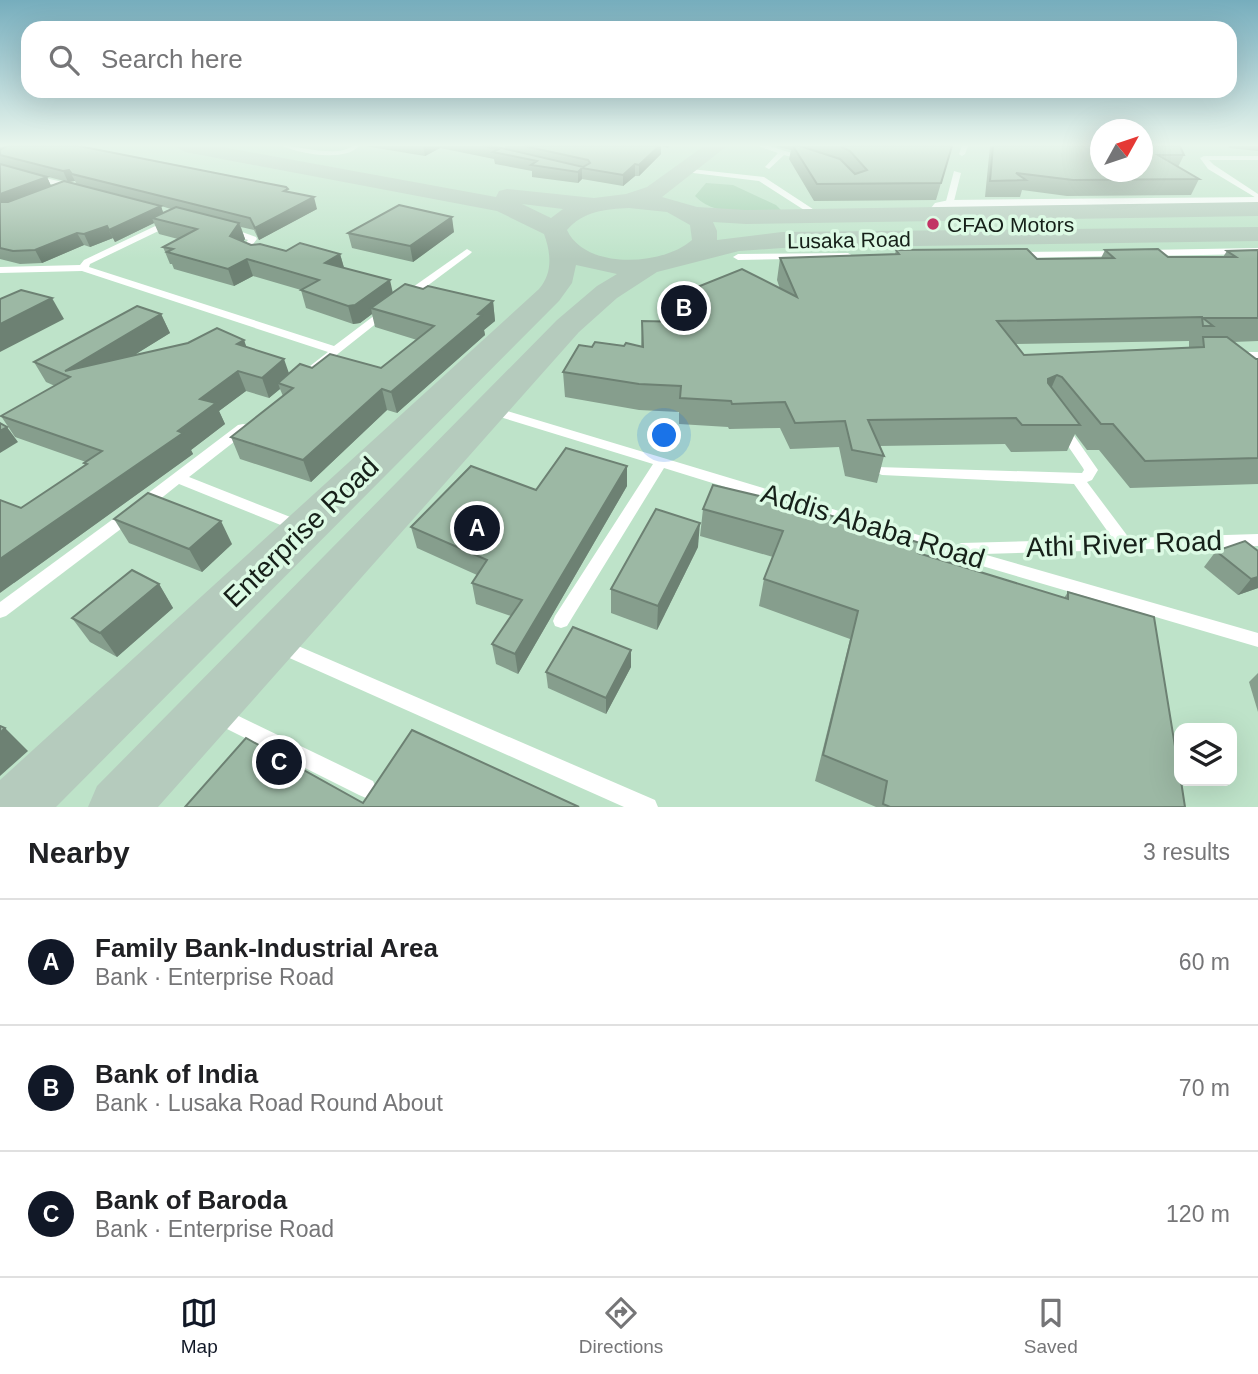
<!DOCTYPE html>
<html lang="en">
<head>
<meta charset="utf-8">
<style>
  :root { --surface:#fff; --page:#f6f6f6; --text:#202124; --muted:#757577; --line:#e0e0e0; --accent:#111827 }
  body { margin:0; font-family:Arial,sans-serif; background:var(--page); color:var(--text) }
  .controls { position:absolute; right:21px; bottom:21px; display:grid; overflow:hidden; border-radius:14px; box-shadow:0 7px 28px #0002 }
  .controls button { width:63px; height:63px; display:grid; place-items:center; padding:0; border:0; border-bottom:2px solid var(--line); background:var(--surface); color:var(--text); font:35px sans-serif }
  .compass { position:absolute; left:1090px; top:119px; width:63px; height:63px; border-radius:50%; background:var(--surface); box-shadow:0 7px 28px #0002; rotate:50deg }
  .you { position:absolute; left:665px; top:436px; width:24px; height:24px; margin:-18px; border:5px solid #fff; border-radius:50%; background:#1a73e8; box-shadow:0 0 0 10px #1a73e833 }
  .badge { display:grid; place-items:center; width:46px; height:46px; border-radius:50%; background:var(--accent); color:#fff; font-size:23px; font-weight:700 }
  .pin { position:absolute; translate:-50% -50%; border:4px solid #fff; box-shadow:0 2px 7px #0006 }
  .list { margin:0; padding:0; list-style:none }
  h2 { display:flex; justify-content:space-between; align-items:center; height:91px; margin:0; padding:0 28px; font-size:30px }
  h2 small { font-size:23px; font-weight:400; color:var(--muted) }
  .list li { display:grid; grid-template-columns:46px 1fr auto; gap:21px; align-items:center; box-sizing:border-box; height:126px; padding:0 28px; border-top:2px solid var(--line) }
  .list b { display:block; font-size:26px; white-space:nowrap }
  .list p { margin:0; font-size:23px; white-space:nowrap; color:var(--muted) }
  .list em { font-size:23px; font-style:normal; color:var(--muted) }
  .icon { flex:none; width:38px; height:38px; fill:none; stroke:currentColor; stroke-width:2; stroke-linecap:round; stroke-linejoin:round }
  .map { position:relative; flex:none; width:1258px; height:807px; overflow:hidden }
  .search { position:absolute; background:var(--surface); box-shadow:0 7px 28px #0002; left:21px; right:21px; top:21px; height:77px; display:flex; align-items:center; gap:18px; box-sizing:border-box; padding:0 24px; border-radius:21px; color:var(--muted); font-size:26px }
  .sheet { height:469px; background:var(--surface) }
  nav { display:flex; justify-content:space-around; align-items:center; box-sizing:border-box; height:98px; border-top:2px solid var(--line); background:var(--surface); font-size:19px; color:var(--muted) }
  nav a { display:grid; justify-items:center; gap:4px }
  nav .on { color:var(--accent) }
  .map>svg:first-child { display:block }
  .built { fill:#bee3c9; fill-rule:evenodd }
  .green { fill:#a2d0b0 }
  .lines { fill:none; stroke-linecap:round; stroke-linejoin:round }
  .service { fill:#fff; fill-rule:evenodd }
  .minor { fill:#fff; fill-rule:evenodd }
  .secondary { fill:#b5cbbd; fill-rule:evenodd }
  .wall { fill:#869e8d; fill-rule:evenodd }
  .shaded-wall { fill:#6d8173 }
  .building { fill:#9cb8a4; stroke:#6d8173; stroke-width:2 }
  .poi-dot { fill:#c23565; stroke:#dcfae4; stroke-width:2.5 }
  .labels { text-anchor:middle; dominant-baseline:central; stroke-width:7; stroke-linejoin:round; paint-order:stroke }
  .far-poi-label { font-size:21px; fill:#162019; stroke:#dcfae4; text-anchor:start }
  .far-street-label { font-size:21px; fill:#162019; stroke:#dcfae4 }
  .near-street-label { font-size:28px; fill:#162019; stroke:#dcfae4 }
</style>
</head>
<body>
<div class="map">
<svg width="1258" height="807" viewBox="0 0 1258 807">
  <rect width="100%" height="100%" fill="#cfecd7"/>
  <path class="built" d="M0 146H1100V172H1142L1143 146H1258V807H0ZM1179 728H1232V781H1179Z"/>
  <path class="green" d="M706 183 733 185 776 205 781 210C752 211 716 218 695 196Z"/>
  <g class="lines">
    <g class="service">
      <path d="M283 146C302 146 337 158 352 146H359C345 162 300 154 283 146Z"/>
      <path d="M758 146H769L808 158 804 160 784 155 769 169 765 167 778 153Z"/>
      <path d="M962 146H968L965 154 962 156 959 154Z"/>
      <path d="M1204 156H1258V160H1209L1214 165 1258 194V199L1208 169 1200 158Z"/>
      <path d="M682 168 764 177 822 215 815 217 759 181 685 172H682Z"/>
      <path d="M954 171 961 173 953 205 949 207 945 205Z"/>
      <path d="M31 175 77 185 78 187 71 189 31 179Z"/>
      <path d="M170 219 174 222 173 224 90 264 89 267 334 346 383 309H391L392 311 320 368 316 369 310 366 328 352 82 271 0 273V267L80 265 84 260Z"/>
      <path d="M225 228H231L256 237 257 239 250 248 257 254 255 256H249L241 249 248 240 225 232Z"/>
      <path d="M1258 248V254L1146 256 1141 253 1146 250Z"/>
      <path d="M467 249 472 252 470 254 411 298H403V294Z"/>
      <path d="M1118 251 1121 252V256L1017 258 1012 255 1017 252Z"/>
      <path d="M848 253 853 256 851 258 738 260 733 257 738 254Z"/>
      <path d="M1234 352H1258V358L1230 357 1228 355Z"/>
      <path d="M491 406 955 546 961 543 1113 539 1074 484 882 475 877 473 875 470 877 467 1082 473 1084 470 1083 468 1057 430 1063 426 1068 427 1098 470 1092 480 1087 482 1129 538 1258 534V546L983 554 1258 633V647L948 556 664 468 567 626 561 628 555 626 553 621 555 616 653 464 487 413 485 410 487 407Z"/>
      <path d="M243 424 248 425 249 428 248 431 189 477 303 522 305 526 303 530 298 532 293 530 179 484 149 508H139L137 504 139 500 238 425Z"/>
      <path d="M129 510 134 511 136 515 134 519 6 616 0 618V602L124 511Z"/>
      <path d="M282 639 655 800 658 807H624L276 652 273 647 276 642Z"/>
      <path d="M218 706 373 781 376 788 373 795 366 798 359 795 211 721 209 715 211 709Z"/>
    </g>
    <path class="minor" d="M1258 197V207L949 210 935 218 927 213 935 203 949 200Z"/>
    <path class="secondary" d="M175 146H217L496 197 499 191 507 189 594 198 626 194 647 187 704 146H727L662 197 697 207 746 210 1258 202V216L746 224 713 222 717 231V240L782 232 1258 227V241L782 248 739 251 657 272 617 298 579 332 158 807H88L97 786 557 320 597 286 617 274 576 265 572 283 559 301 56 807H0V780L539 289C553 273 551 253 544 234L497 211 185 152ZM522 204 563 209 551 218ZM629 208 667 212 690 225 692 240C663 266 585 270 567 230 583 211 606 209 629 208Z"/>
  </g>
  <g class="wall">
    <path d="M0 146 3 148 289 192 317 209 259 240 254 230 241 227 245 239 243 241 251 245 286 251 340 254 344 268 392 292 423 289 493 301 495 321 484 330 485 335 397 413 387 410 311 482 240 459 231 437 283 396 280 389 269 398 246 391 219 411 225 424 191 450 193 454 14 583 21 508 86 465 84 463 86 462 15 437 1 416 55 386 46 382 34 362 161 314 170 333 134 355 244 340 246 347 289 373 312 368H381L417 340 375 327 372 314 360 323 353 324 306 308 301 290 253 276 234 286 174 269 172 264H170L163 247 178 239 159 234 154 223 115 242 113 238 90 247 84 245 42 263 20 264 0 259ZM13 168 68 182 75 181 77 185 51 186 47 177ZM161 206 171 209 163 213Z"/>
    <path d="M364 146H497L496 147 505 149V146H670L668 148 661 146V154L639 176H635L623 186 582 179 578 183 532 177V171L495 164 494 159 440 148 425 156Z"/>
    <path d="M774 146H952L936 200 814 201 789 159 791 150Z"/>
    <path d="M990 146H1143L1184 155 1178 167 1199 179 1191 195 1067 196 1022 190 1020 197H985Z"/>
    <path d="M1228 146H1258V151L1229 148Z"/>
    <path d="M454 232 413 262 352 248 348 233Z"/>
    <path d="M896 250 1037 259 1101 258 1105 250 1168 257H1223L1227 251 1258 250V341L1233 342 1256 359H1258V484L1130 488 1099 450H1087L1075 434 1067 451 1011 452 1005 444 879 446 884 456 877 483 845 476 839 447 790 449 780 428 729 429 728 427 679 424V412L639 410 565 397 563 372 592 347 624 346 641 347 642 321H679L676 309 677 286 780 289 777 280 780 258 895 254ZM1189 341V348L1024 355 1016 344Z"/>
    <path d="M627 486 518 674 496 664 492 644 511 616 476 604 472 583 477 575 417 548 411 527 536 490Z"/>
    <path d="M703 509 918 553 1064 598 1068 592 1185 807H876L815 781 850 639 759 606 764 579 773 557 700 536Z"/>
    <path d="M114 519 232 544 202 572 129 543Z"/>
    <path d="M698 547 657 630 611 613V589Z"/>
    <path d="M1216 551H1258V588L1238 595 1204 567Z"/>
    <path d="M159 584 173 608 117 657 90 642 72 618Z"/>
    <path d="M631 650V667L606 714 548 688 546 672Z"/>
    <path d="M1258 673V712L1249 682Z"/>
  </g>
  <g class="shaded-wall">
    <path d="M423 146H439L440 148 425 156Z"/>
    <path d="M659 146H661V154L639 176V165Z"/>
    <path d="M635 164V176L623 186V175Z"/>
    <path d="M582 168V179L578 183V172Z"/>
    <path d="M69 170 75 181 68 182 63 171Z"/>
    <path d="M47 177 52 188 6 206 0 204V194Z"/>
    <path d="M314 197 317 209 259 240 255 228Z"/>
    <path d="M161 206 165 218H152L154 223 115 242 109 230Z"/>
    <path d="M452 217 454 232 413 262 410 246Z"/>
    <path d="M239 223 245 239 236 253 230 236Z"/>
    <path d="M107 226 113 238 90 247 84 234Z"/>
    <path d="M77 233 84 245 42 263 35 250Z"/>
    <path d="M340 254 345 271 325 263Z"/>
    <path d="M247 259 253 276 234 286 228 269Z"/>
    <path d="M390 280 394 298 371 308 372 314 360 323 353 324 348 306Z"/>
    <path d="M52 298 64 319 0 352V324Z"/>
    <path d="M493 301 495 321 484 330 485 335 397 413 391 392Z"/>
    <path d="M161 314 170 333 78 390 65 371Z"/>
    <path d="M244 340 251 360 237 344Z"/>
    <path d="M284 359 291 379 278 383 280 389 269 398 262 378Z"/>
    <path d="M238 371 246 391 219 411 225 424 191 450 193 454 0 593V559L178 431 200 399Z"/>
    <path d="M1057 375 1046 400 1048 379Z"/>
    <path d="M382 389 387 410 311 482 303 460Z"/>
    <path d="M7 427 18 442 0 453V431Z"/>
    <path d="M627 466V486L518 674 515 654Z"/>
    <path d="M221 521 232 544 202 572 189 549Z"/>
    <path d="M700 523 698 547 657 630 658 606Z"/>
    <path d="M1258 577V588L1238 595 1251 579Z"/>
    <path d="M159 584 173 608 117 657 100 633Z"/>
    <path d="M631 650V667L606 714V698Z"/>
    <path d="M5 728 28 751 0 776V733Z"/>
  </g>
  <g class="building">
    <path d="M7 146H79L286 187 288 189 284 191 314 197 255 228 250 218 72 174 69 170 63 171 0 155V150Z"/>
    <path d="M482 146H493L583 167 590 163 588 160 524 146H659L639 165 635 164 623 175 582 168 578 172 531 165 537 161 493 152 499 149Z"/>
    <path d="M793 146H800L840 159 855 174 867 170 850 151 840 146H952L941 183 817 184Z"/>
    <path d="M993 146H1101V172H1143V146H1180L1184 155H1158L1199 179 1073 180 1016 173 1026 180 990 181Z"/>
    <path d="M0 164 47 177 0 194Z"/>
    <path d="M64 181 161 206 109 230 107 226 84 234 77 233 35 250 13 251 0 248V202H8Z"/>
    <path d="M399 205 452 217 410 246 348 233Z"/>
    <path d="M176 207 239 223 230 236 251 245 260 244 286 251 300 243 340 254 325 263 390 280 355 305 348 306 301 290 319 280 247 259 228 269 167 252 173 249 163 247 197 229 152 218Z"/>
    <path d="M1027 249 1037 259 1114 258 1105 250 1158 249 1168 257H1236L1227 251 1258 250V318H1203L1213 326H1203L1202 317 997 321 1024 355 1204 347 1203 337H1227L1256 359H1258V458L1145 461 1113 424H1101L1062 377 1057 375 1048 379V383L1080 425H1022L1016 418 868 420 884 456 852 450 845 421 795 423 785 402 732 404 731 401 680 398 681 386 639 384 563 372 579 345 592 347 595 342 624 346 626 343 643 347 642 321 687 322 677 286H700L742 269 797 297 780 258 899 254 896 250Z"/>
    <path d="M405 284 423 289 428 286 493 301 478 314 482 315 391 392 382 389 303 460 231 437 293 388 278 383 300 364 312 368 330 354 381 368 434 326 371 308Z"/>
    <path d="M21 290 52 298 0 324V299Z"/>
    <path d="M137 306 161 314 65 371 188 343 217 328 244 340 237 344 284 359 262 378 238 371 200 399 216 403 178 431 183 433 0 559V500L21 508 87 464 84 463 102 451 1 416 70 377 34 362Z"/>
    <path d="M0 423 7 427 0 431Z"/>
    <path d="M566 448 627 466 515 654 492 644 522 600 472 583 487 560 411 527 471 466 536 490Z"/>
    <path d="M713 485 793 504 920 543 918 553 1068 599V592L1154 617 1179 771V781H1181L1185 807H890L883 804 887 781 823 755 858 611 764 579 783 531 703 509Z"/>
    <path d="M148 493 221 521 189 549 114 519Z"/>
    <path d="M656 509 700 523 658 606 611 589Z"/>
    <path d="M1245 541 1258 551V577L1251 579 1216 551Z"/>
    <path d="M132 570 159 584 100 633 72 618Z"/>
    <path d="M573 627 631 650 606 698 546 672Z"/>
    <path d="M0 726 5 728 0 733Z"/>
    <path d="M412 730 579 807H185L246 738 363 803Z"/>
  </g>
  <linearGradient id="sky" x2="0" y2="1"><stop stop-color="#76adbd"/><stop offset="0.56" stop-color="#e9f6ed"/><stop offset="1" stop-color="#e9f6ed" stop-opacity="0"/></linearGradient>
  <rect width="1258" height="259" fill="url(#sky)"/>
  <circle class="poi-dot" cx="933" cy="224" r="7"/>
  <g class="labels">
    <g class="far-poi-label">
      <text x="947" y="224">CFAO Motors</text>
    </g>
    <g class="far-street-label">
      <text transform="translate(849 240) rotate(-1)">Lusaka Road</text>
    </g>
    <g class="near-street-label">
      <text transform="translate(873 526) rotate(17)">Addis Ababa Road</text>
      <text transform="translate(301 532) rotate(-44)">Enterprise Road</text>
      <text transform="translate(1124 544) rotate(-2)">Athi River Road</text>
    </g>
  </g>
</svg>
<div class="controls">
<button><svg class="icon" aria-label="layers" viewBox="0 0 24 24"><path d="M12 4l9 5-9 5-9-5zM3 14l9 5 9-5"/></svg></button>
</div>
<svg class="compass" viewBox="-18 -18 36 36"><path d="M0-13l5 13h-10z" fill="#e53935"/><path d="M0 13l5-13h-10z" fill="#757577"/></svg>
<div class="you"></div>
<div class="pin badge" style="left:477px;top:528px">A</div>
<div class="pin badge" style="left:684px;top:308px">B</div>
<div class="pin badge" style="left:279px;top:762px">C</div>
<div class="search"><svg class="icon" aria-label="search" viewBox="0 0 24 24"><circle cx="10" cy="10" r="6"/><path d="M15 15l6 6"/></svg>Search here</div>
</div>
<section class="sheet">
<h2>Nearby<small>3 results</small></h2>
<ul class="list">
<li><span class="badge">A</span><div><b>Family Bank-Industrial Area</b><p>Bank · Enterprise Road</p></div><em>60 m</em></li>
<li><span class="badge">B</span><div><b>Bank of India</b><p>Bank · Lusaka Road Round About</p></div><em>70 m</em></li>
<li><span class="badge">C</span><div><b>Bank of Baroda</b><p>Bank · Enterprise Road</p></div><em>120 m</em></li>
</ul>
</section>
<nav>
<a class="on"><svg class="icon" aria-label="map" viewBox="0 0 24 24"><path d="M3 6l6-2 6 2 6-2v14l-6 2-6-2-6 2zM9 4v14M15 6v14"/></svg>Map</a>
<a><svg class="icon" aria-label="directions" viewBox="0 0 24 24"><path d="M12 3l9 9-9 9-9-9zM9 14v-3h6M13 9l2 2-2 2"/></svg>Directions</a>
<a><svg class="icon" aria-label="saved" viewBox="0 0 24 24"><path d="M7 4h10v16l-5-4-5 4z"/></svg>Saved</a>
</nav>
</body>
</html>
